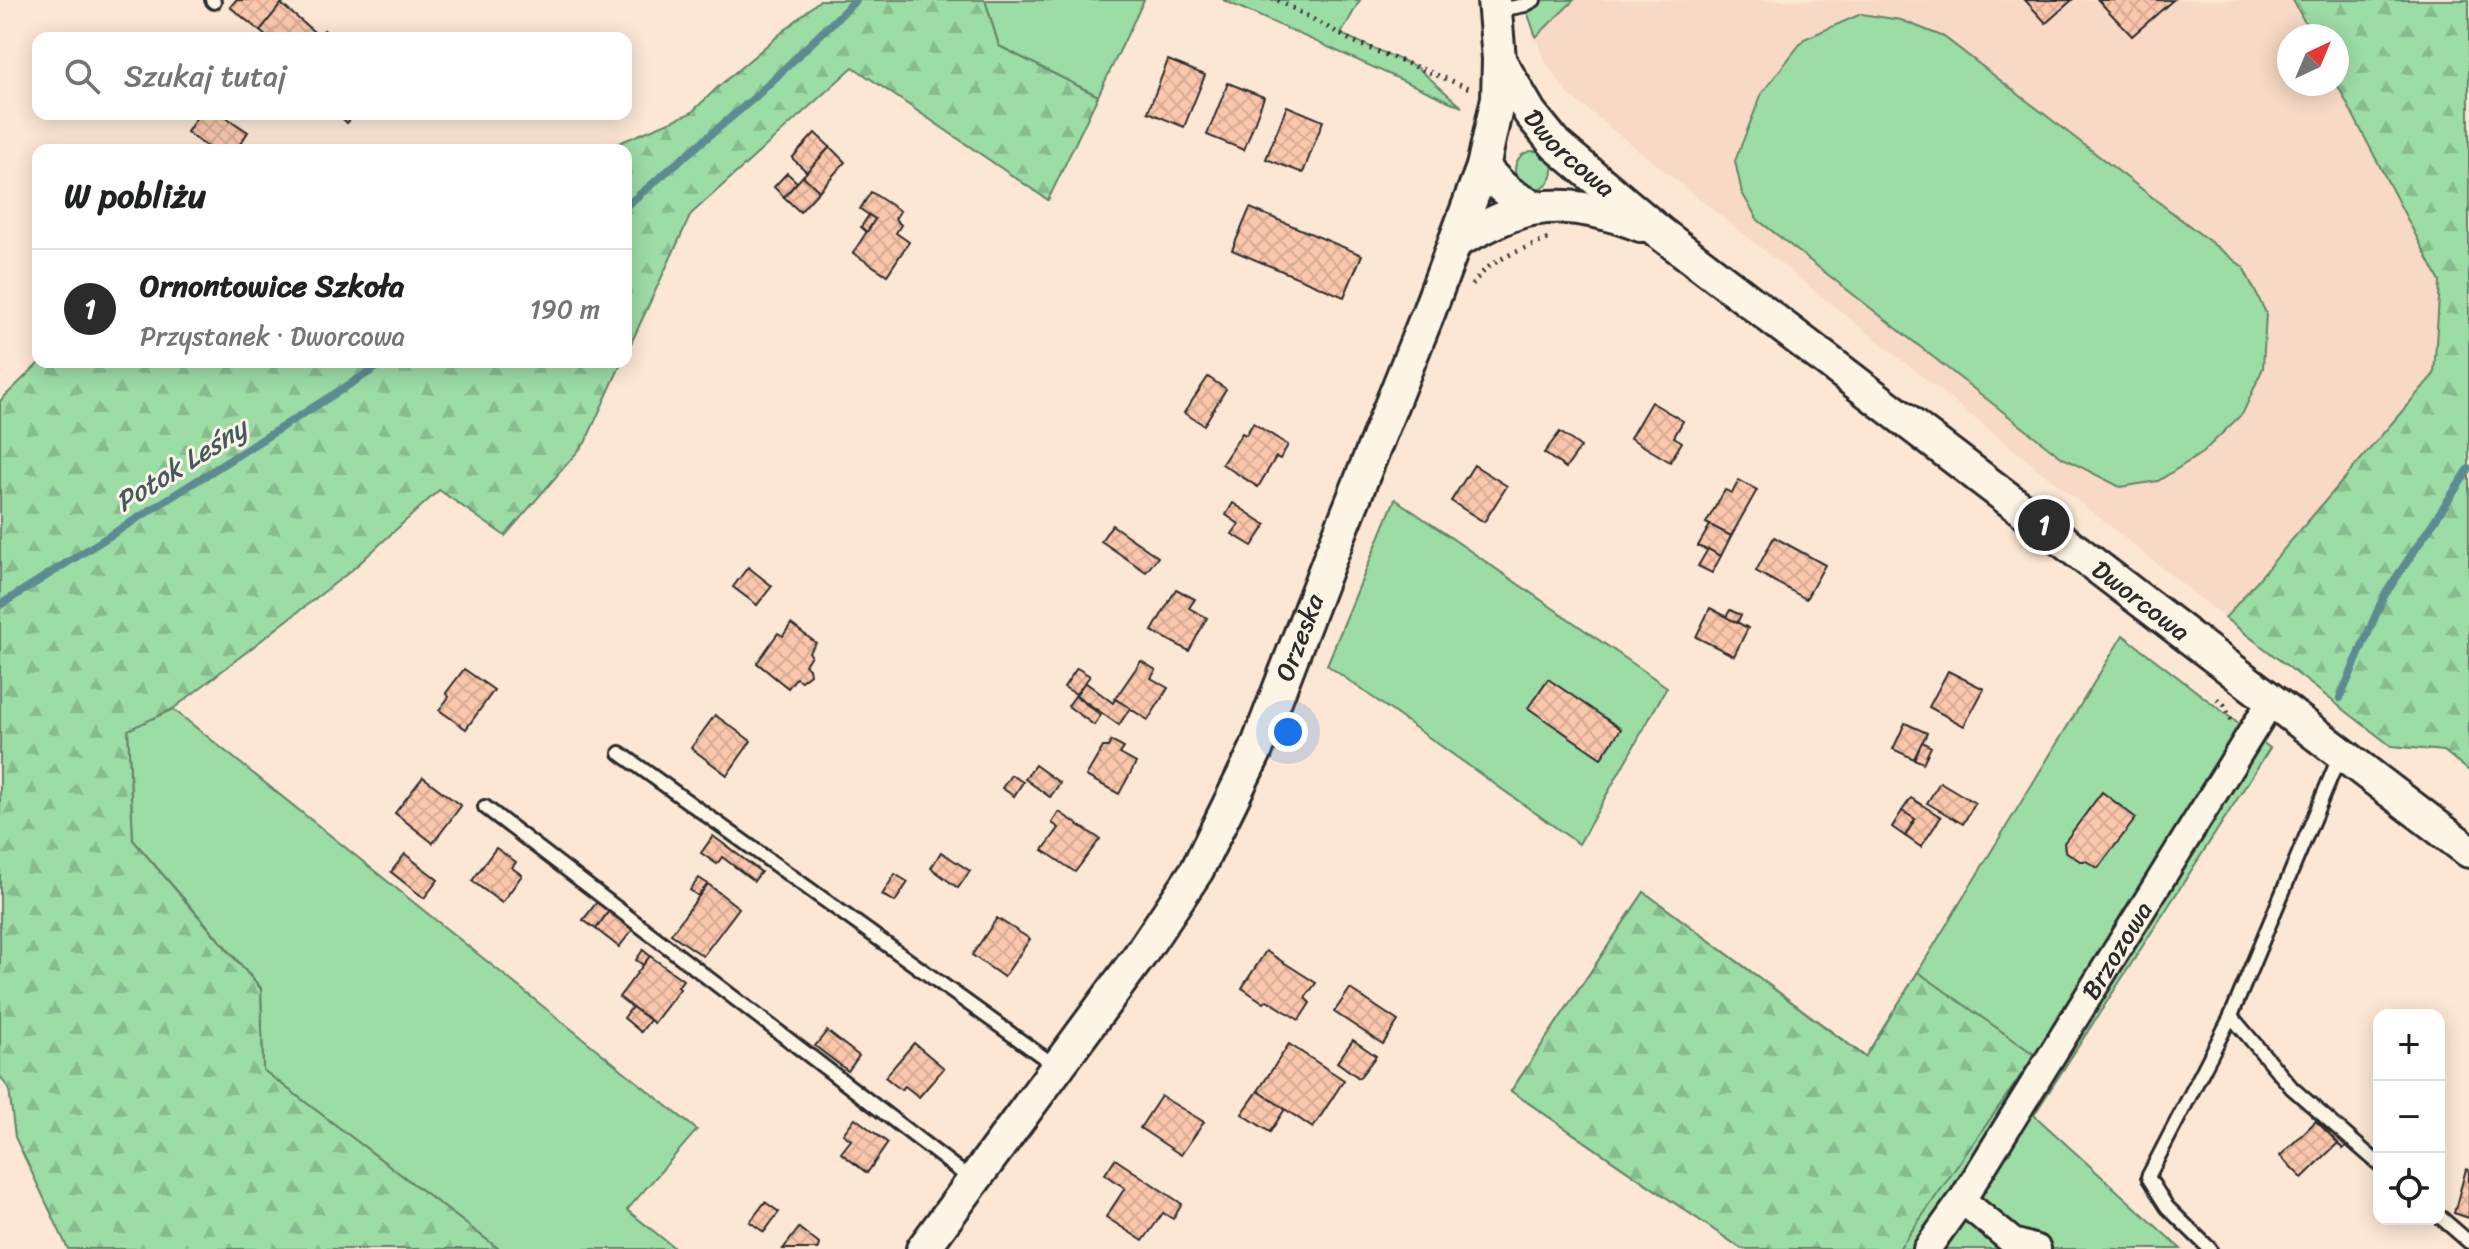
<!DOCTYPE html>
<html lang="pl">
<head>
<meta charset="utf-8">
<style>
  :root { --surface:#fff; --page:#f2f2f2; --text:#202124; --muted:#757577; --line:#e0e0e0; --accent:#2b2b2b }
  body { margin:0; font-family:Sriracha,sans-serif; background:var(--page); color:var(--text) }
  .controls { position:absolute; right:24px; bottom:24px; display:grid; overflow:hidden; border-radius:16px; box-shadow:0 4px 20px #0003 }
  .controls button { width:72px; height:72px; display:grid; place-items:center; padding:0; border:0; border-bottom:2px solid var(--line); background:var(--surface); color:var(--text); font:40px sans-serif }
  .compass { position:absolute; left:2277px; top:24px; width:72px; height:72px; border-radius:50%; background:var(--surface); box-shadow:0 4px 20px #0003; rotate:44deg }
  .you { position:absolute; left:1288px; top:732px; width:28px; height:28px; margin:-20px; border:6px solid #fff; border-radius:50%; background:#1a73e8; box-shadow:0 0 0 12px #1a73e833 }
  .badge { display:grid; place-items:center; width:52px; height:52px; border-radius:50%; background:var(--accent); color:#fff; font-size:26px; font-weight:700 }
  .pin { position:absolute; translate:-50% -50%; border:4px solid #fff; box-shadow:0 2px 8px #0006 }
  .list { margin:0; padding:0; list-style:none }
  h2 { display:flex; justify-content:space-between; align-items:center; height:104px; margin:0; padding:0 32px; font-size:34px }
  h2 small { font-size:26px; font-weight:400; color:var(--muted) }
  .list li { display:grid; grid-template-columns:52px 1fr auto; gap:24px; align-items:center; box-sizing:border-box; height:120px; padding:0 32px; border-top:2px solid var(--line) }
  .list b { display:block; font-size:30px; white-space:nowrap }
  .list p { margin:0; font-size:26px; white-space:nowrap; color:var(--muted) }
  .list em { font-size:26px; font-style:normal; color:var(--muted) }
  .icon { flex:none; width:44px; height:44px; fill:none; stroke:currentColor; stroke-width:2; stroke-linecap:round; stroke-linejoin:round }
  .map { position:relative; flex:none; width:2469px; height:1249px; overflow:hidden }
  .search { position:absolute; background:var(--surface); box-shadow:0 4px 20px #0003; left:32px; top:32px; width:600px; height:88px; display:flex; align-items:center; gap:20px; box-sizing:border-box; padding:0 28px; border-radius:16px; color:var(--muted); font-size:30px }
  .panel { position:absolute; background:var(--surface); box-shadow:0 4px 20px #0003; left:32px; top:144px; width:600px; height:224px; border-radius:16px }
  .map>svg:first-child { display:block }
  .built { fill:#f8d9c5 }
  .green { fill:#9cdca5; stroke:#648468; stroke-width:2 }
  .forest { fill:url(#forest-firs); stroke:#648468; stroke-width:2 }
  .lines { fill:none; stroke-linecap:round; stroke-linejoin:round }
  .stream { stroke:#5b8b92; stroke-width:8 }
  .building { fill:url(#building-cross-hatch); stroke:#2b2b2b; stroke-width:2 }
  .service-casing { stroke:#2b2b2b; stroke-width:18 }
  .minor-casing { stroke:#2b2b2b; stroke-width:32 }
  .tertiary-casing { stroke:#2b2b2b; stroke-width:38 }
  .path { stroke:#2b2b2b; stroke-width:5; stroke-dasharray:2 6; stroke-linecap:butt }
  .service { stroke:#fcf5e5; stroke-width:12 }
  .minor { stroke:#fcf5e5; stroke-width:26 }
  .tertiary { stroke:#fcf5e5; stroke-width:32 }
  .labels { text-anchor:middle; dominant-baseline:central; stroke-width:6; stroke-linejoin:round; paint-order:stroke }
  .street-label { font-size:26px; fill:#2b2b2b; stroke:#fcf5e5 }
  .water-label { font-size:28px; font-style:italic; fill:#435b5e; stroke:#fcf5e5 }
</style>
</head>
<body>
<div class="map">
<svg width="2469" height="1249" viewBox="0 0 2469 1249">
  <defs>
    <pattern id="forest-firs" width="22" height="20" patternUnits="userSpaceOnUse" patternTransform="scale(2)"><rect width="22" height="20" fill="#9cdca5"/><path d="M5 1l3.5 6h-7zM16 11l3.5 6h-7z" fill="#87bd8e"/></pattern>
    <pattern id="building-cross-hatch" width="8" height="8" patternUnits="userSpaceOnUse" patternTransform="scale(2)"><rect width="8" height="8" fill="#fbc7ac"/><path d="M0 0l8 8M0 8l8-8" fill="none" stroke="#d7ab94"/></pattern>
  </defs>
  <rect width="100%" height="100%" fill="#fce7d4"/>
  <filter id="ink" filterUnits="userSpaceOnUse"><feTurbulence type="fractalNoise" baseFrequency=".0125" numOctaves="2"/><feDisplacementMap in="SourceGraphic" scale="16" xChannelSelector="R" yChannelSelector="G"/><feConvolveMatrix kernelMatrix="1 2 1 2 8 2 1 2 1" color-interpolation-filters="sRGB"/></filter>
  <g filter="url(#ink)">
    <path class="built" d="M1574 0H2293L2312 36H2289V84H2337L2440 282 2434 374 2225 618 1568 94 1543 58 1536 37Z"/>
    <g class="green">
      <path d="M985 0H1144L1098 96 999 46Z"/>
      <path d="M1223 0H1360L1341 34 1417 67 1462 107Z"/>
      <path d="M1523 0H1574L1536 37Z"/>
      <path d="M1861 14 1901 20 1944 37 2243 267 2266 313 2263 368 2243 413 2202 453 2158 481 2120 487 2061 457 1758 220 1742 193 1735 161 1762 93 1804 39Z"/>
      <circle cx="1534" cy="170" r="19"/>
      <path d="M1395 499 1667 687 1579 844 1327 665Z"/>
      <path d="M2123 635 2270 748 2034 1115 2181 1249H1742L1511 1091 1644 892 1866 1057Z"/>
      <path d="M173 709 697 1130 627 1210 676 1249H499L263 1070 261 988 133 840 128 729Z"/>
    </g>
    <g class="forest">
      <path d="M820 0H985L999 46 1098 96 1048 200 853 67 691 214 626 354V150H602L691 113 718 87Z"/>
      <path d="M2293 0H2469V771L2444 751 2391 746 2225 618 2434 374 2440 282 2337 84V36H2312Z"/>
      <path d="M40 362H622L585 443 505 536 439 490 352 570 173 709 128 730 133 840 261 989 263 1070 499 1249H68L15 1137 9 1089 0 1076V401Z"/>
      <path d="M1644 892 1865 1057 1918 972 2035 1055 1899 1249H1742L1511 1091Z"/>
    </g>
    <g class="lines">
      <g class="stream">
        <path d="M626 206 754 98 856 0"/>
        <path d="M0 605 385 362"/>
        <path d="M2340 698 2384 596 2469 469"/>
      </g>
    </g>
    <g class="building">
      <path d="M236 0H285L260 31 230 7Z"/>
      <path d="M2025 0H2072L2046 23Z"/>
      <path d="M2098 0H2173L2132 36Z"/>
      <path d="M281 4 319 36 324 30 333 38H268L260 31Z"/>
      <path d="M1168 60 1205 75 1184 127 1148 112Z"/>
      <path d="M1228 83 1264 97 1244 150 1207 135Z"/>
      <path d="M1287 106 1323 121 1303 173 1266 159Z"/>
      <path d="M199 114H221L248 132 236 150H211L187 132Z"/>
      <path d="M338 114H355L347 123Z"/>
      <path d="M815 133 830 147 807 172 792 158Z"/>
      <path d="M830 147 845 162 819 191 803 176Z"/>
      <path d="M787 173 797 182 784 197 774 187Z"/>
      <path d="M803 176 819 191 800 212 784 197Z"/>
      <path d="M871 192 900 211 895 219 901 225 896 233 909 242 887 275 853 253 875 219 860 209Z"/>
      <path d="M1250 208 1362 255 1344 297 1232 250Z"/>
      <path d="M869 215 875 219 867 232 861 227Z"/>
      <path d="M1208 377 1226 389 1204 425 1184 413Z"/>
      <path d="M1651 402 1683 421 1674 437 1682 442 1670 462 1630 438Z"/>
      <path d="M1253 423 1288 445 1280 459 1276 457 1258 487 1222 464 1242 433 1246 435Z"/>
      <path d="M1560 432 1581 447 1566 468 1544 453Z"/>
      <path d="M1474 465 1507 486 1484 522 1451 501Z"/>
      <path d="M1739 480 1757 490 1731 536 1706 523 1725 490 1732 493Z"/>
      <path d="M1233 503 1266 525 1252 546 1232 534 1239 524 1226 515Z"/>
      <path d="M1112 525 1158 557 1146 572 1101 541Z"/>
      <path d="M1710 525 1731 536 1721 556 1698 546Z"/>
      <path d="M1774 537 1825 565 1806 599 1756 571Z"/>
      <path d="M1708 549 1721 556 1712 573 1698 566Z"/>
      <path d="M748 567 772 586 757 605 733 587Z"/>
      <path d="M1176 589 1195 599 1189 608 1207 618 1189 651 1152 631Z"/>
      <path d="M1710 608 1748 628 1734 656 1696 637Z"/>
      <path d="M1730 610 1741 615 1737 623 1726 617Z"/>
      <path d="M791 624 816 643 809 652 811 655 805 665 809 668 810 674 801 681 796 678 788 688 757 663 778 633 783 636Z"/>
      <path d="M1141 661 1156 670 1151 678 1168 688 1148 720 1115 699Z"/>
      <path d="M1077 668 1090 676 1076 694 1064 687Z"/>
      <path d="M464 669 494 690 466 729 439 710 449 697 446 693Z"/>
      <path d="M1948 671 1984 689 1964 726 1929 707Z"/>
      <path d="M1548 679 1621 729 1601 758 1528 708Z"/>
      <path d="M1085 682 1113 703 1115 699 1130 708 1119 725 1076 695Z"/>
      <path d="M1075 696 1101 715 1094 725 1068 706Z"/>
      <path d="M715 715 751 741 727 775 691 748Z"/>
      <path d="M1905 723 1927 733 1914 759 1893 749Z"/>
      <path d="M1111 741 1124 748 1120 754 1136 763 1119 794 1086 776 1103 747H1108Z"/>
      <path d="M1922 742 1931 747 1923 763 1914 759Z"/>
      <path d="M1035 765 1060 783 1050 797 1025 779Z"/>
      <path d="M1011 775 1023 782 1014 796 1002 788Z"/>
      <path d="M423 777 461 806 433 843 395 813Z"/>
      <path d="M1940 782 1975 803 1963 824 1927 803Z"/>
      <path d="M2102 792 2136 818 2098 868 2086 861H2080L2065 851 2064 843Z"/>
      <path d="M1911 798 1941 817 1921 847 1905 836 1915 819 1902 811Z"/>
      <path d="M1902 811 1915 819 1905 836 1892 827Z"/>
      <path d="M1059 812 1100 839 1075 872 1043 850 1059 828 1052 823Z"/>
      <path d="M713 836 761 872 754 881 722 857 717 864 701 853Z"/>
      <path d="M496 848 516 862 512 868 522 875 502 903 472 881Z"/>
      <path d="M941 852 970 871 958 888 931 868Z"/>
      <path d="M405 854 438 880 424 898 391 872Z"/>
      <path d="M895 874 908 882 895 902 882 895Z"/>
      <path d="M699 878 708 884 698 896 690 890Z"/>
      <path d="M708 884 739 908 703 956 671 934Z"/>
      <path d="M597 902 609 911 596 929 583 920Z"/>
      <path d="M609 911 633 929 619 947 596 929Z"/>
      <path d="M997 918 1030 939 1004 977 972 955Z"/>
      <path d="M643 950 650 956 643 965 636 960Z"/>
      <path d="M1266 951 1316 983 1305 998 1310 1003 1299 1020 1267 1000 1264 1003 1242 988Z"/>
      <path d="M650 956 683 980 678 987 680 989 654 1023 619 997Z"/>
      <path d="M1350 989 1398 1021 1383 1044 1334 1012Z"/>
      <path d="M632 1007 650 1020 641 1032 624 1018Z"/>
      <path d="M827 1031 859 1056 848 1071 815 1046Z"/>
      <path d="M1353 1040 1376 1056 1359 1078 1337 1062Z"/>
      <path d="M914 1043 944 1068 919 1097 905 1086 901 1090 885 1077Z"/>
      <path d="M1289 1044 1344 1080 1313 1128 1258 1091Z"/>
      <path d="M1258 1091 1285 1109 1270 1132 1242 1114Z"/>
      <path d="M1161 1096 1204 1122 1181 1155 1140 1128Z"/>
      <path d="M2323 1114 2350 1142 2343 1149 2316 1121Z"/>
      <path d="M855 1118 888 1143 867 1173 841 1153 851 1140 843 1134Z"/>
      <path d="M2316 1121 2338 1143 2302 1178 2280 1156Z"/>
      <path d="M1115 1159 1182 1204 1173 1219 1163 1213 1143 1241 1106 1217 1125 1188 1105 1174Z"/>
      <path d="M2466 1169 2469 1170V1218L2454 1213Z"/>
      <path d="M765 1202 779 1212 764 1232 750 1222Z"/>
      <path d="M799 1228 819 1244 818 1249H783Z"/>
    </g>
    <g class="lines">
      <defs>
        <g id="service">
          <path d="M212 0 214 2"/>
          <path d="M1495 11 1525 5 1534 0"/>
          <path d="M620 753 1057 1067"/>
          <path d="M2340 755 2231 1016 2292 1088 2379 1164"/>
          <path d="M485 807 973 1181"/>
          <path d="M2439 1216 2469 1242"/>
          <path d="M2210 1249 2167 1207 2148 1177 2231 1016"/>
        </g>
        <g id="minor">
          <path d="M1962 1200 2013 1242 2037 1249"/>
          <path id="s1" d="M1927 1249 1962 1200 2271 701"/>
        </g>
        <g id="tertiary">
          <path id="s2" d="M1499 60 1530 113 1556 145 1659 232 2469 851"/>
          <path d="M1483 167C1499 186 1514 200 1538 208"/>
          <path d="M1456 241C1476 232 1497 219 1519 212 1559 200 1603 210 1641 225"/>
          <path id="s3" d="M923 1249 1140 955 1197 870 1256 750 1331 555 1429 311 1483 167 1498 98 1499 59 1494 0"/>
        </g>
      </defs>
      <use href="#service" class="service-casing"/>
      <use href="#minor" class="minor-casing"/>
      <use href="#tertiary" class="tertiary-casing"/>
      <g class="path">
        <path d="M1278 0 1354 42 1469 88"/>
        <path d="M1472 285C1490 258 1522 250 1551 238"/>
        <path d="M2217 699 2224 705 2231 720"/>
      </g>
      <use href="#service" class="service"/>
      <use href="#minor" class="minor"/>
      <use href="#tertiary" class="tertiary"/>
    </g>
  </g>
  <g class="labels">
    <g class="street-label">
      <text stroke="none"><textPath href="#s2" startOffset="118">Dworcowa</textPath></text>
      <text stroke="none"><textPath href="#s2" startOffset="844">Dworcowa</textPath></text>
      <text stroke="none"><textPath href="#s3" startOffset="722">Orzeska</textPath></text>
      <text stroke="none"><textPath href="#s1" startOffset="354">Brzozowa</textPath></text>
    </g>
    <g class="water-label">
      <text transform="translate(181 465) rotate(-32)">Potok Leśny</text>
    </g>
  </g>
</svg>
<div class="controls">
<button>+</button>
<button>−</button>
<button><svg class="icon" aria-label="locate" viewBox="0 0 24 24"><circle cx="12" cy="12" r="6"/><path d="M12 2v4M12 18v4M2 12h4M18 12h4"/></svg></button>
</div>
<svg class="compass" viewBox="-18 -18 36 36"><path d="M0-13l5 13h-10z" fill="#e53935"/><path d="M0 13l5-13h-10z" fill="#757577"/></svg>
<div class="you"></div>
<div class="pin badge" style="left:2044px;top:525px">1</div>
<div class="search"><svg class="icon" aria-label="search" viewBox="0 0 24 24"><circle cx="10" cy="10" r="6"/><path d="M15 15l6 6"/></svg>Szukaj tutaj</div>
<section class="panel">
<h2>W pobliżu<small></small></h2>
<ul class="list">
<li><span class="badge">1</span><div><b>Ornontowice Szkoła</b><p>Przystanek · Dworcowa</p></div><em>190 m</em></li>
</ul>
</section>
</div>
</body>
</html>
